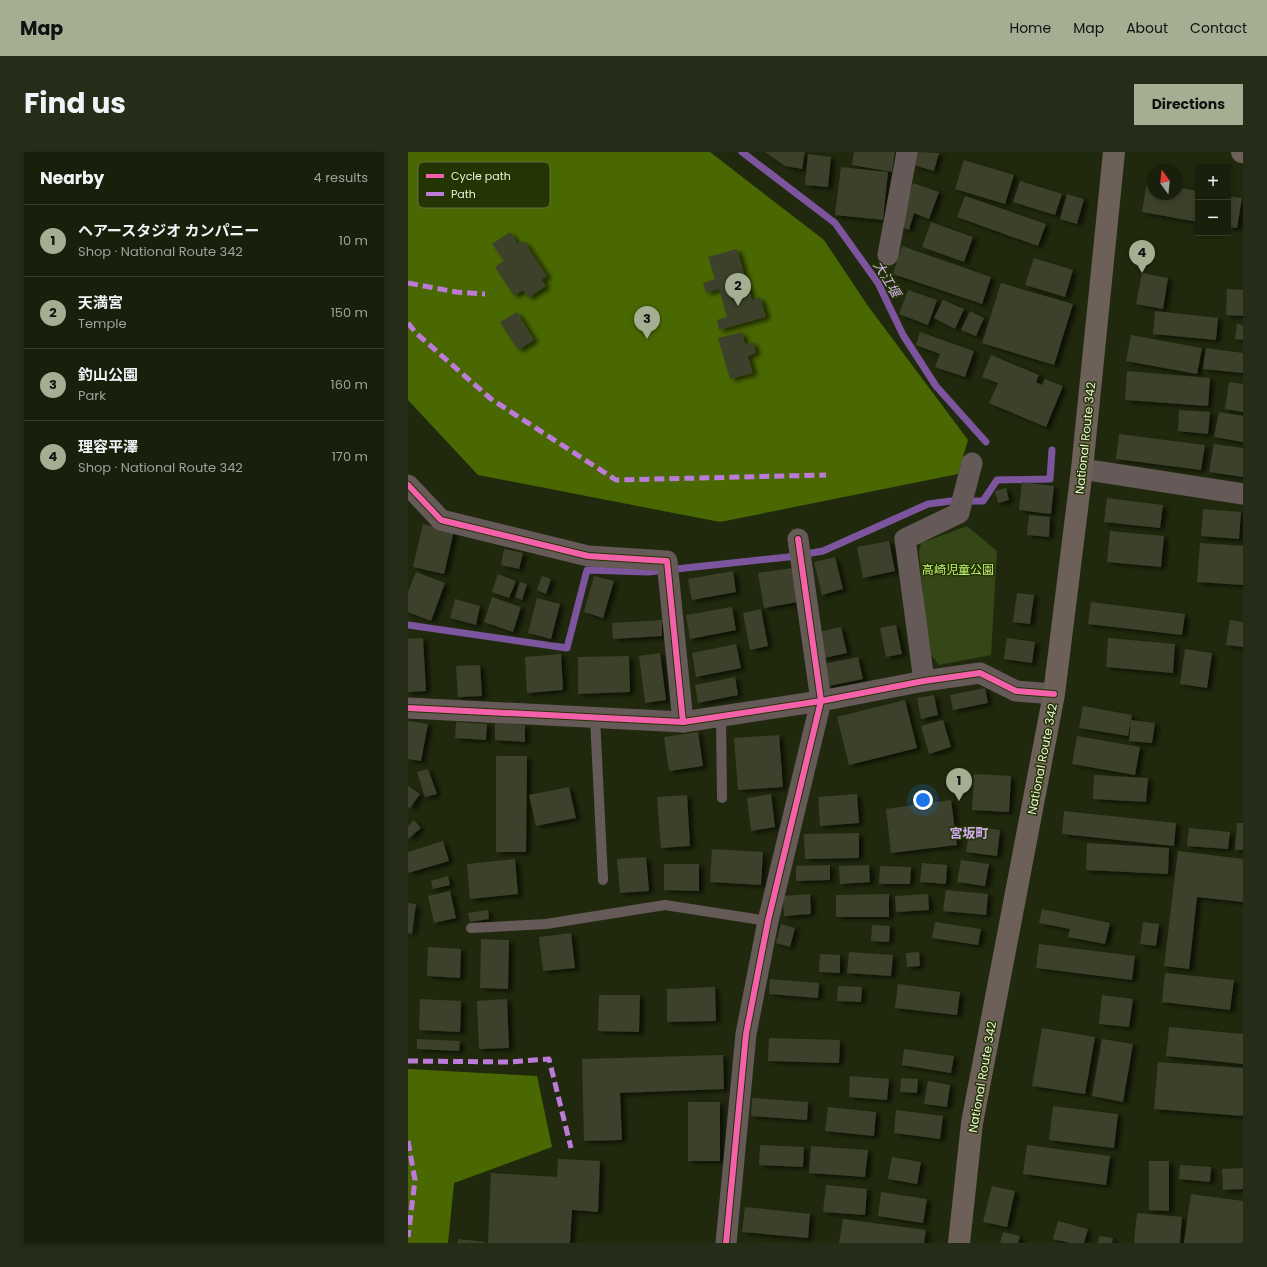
<!DOCTYPE html>
<html lang="en">
<head>
<meta charset="utf-8">
<style>
  :root { --surface:#181f0a; --page:#252c18; --text:#f1f3f6; --muted:#9fa29c; --line:#363d2b; --accent:#a3ae93 }
  body { margin:0; font-family:Poppins,"Noto Sans JP",sans-serif; background:var(--page); color:var(--text) }
  .controls { position:absolute; right:12px; top:12px; display:grid; overflow:hidden; border-radius:0px; box-shadow:0 2px 6px #0003 }
  .controls button { width:36px; height:36px; display:grid; place-items:center; padding:0; border:0; border-bottom:1px solid var(--line); background:var(--surface); color:var(--text); font:20px sans-serif }
  .compass { position:absolute; left:739px; top:12px; width:36px; height:36px; border-radius:50%; background:var(--surface); box-shadow:0 2px 6px #0003; rotate:345deg }
  .you { position:absolute; left:515px; top:648px; width:14px; height:14px; margin:-10px; border:3px solid #fff; border-radius:50%; background:#1a73e8; box-shadow:0 0 0 6px #1a73e833 }
  .badge { display:grid; place-items:center; width:26px; height:26px; border-radius:50%; background:var(--accent); color:#111; font-size:13px; font-weight:700 }
  .pin { position:absolute; translate:-50% -33px; filter:drop-shadow(0 1px 2px #0008) }
  .pin::after { content:''; position:absolute; top:21px; width:14px; height:12px; background:inherit; clip-path:polygon(0 0,100% 0,50% 100%) }
  .list { margin:0; padding:0; list-style:none }
  h2 { display:flex; justify-content:space-between; align-items:center; height:52px; margin:0; padding:0 16px; font-size:17px }
  h2 small { font-size:13px; font-weight:400; color:var(--muted) }
  .list li { display:grid; grid-template-columns:26px 1fr auto; gap:12px; align-items:center; box-sizing:border-box; height:72px; padding:0 16px; border-top:1px solid var(--line) }
  .list b { display:block; font-size:15px; white-space:nowrap }
  .list p { margin:0; font-size:13px; white-space:nowrap; color:var(--muted) }
  .list em { font-size:13px; font-style:normal; color:var(--muted) }
  .map { position:relative; flex:none; width:835px; height:1091px; overflow:hidden; border-radius:0px }
  header { display:flex; align-items:center; gap:24px; box-sizing:border-box; height:56px; padding:0 20px; background:var(--accent); color:#111 }
  header strong { font-size:19px }
  nav { display:flex; gap:22px; margin-inline-start:auto; font-size:14px }
  .intro { display:flex; align-items:center; justify-content:space-between; box-sizing:border-box; height:96px; padding:0 24px }
  h1 { margin:0; font-size:28px }
  .button { padding:10px 18px; border-radius:0px; background:var(--accent); color:#111; font-size:14px; font-weight:700 }
  main { display:flex; gap:24px; padding:0 24px }
  aside { flex:1; background:var(--surface); border-radius:0px; box-shadow:0 2px 6px #0003 }
  .map>svg:first-child { display:block }
  .green { fill:#354617 }
  .forest { fill:#4a6802 }
  .lines { fill:none; stroke-linecap:round; stroke-linejoin:round }
  .stream { stroke:#7c559e; stroke-width:7 }
  .building { fill:#3c4129; filter:url(#shadow) }
  .service { stroke:#665a59; stroke-width:10 }
  .minor { stroke:#665a59; stroke-width:21 }
  .trunk { stroke:#6c6059; stroke-width:22 }
  .quiet { stroke:#bd7bd9; stroke-width:5; stroke-dasharray:10 5; stroke-linecap:butt }
  .cycleway-casing { stroke:#243402; stroke-width:8 }
  .cycleway { stroke:#f560ab; stroke-width:6 }
  .labels { text-anchor:middle; dominant-baseline:central; stroke-width:3; stroke-linejoin:round; paint-order:stroke }
  .street-label { font-size:12px; fill:#eaf6db; stroke:#243402 }
  .park-label { font-size:12px; fill:#c1f174; stroke:#243402 }
  .water-label { font-size:13px; font-style:italic; fill:#d2b2f3; stroke:#243402 }
  .neighbourhood-label { font-size:13px; font-weight:bold; fill:#cfaef2; stroke:#243402 }
  .key { fill:#243402; stroke:#5f6e43; stroke-width:1 }
  .key-label { font-size:11px; fill:#eaf6db }
</style>
</head>
<body>
<header>
<strong>Map</strong>
<nav><a>Home</a><a>Map</a><a>About</a><a>Contact</a></nav>
</header>
<div class="intro"><h1>Find us</h1><a class="button">Directions</a></div>
<main>
<aside>
<h2>Nearby<small>4 results</small></h2>
<ul class="list">
<li><span class="badge">1</span><div><b>ヘアースタジオ カンパニー</b><p>Shop · National Route 342</p></div><em>10 m</em></li>
<li><span class="badge">2</span><div><b>天満宮</b><p>Temple</p></div><em>150 m</em></li>
<li><span class="badge">3</span><div><b>釣山公園</b><p>Park</p></div><em>160 m</em></li>
<li><span class="badge">4</span><div><b>理容平澤</b><p>Shop · National Route 342</p></div><em>170 m</em></li>
</ul>
</aside>
<div class="map">
<svg width="835" height="1091" viewBox="0 0 835 1091">
  <defs>
    <filter id="shadow"><feDropShadow dx="4.5" dy="2.5" stdDeviation="2" flood-color="#0009"/></filter>
  </defs>
  <rect width="100%" height="100%" fill="#20290d"/>
  <path class="green" d="M559 374 589 399 583 503 531 513 520 499 511 400 513 391Z"/>
  <g class="forest">
    <path d="M0 0H302L416 88 460 154 560 288 550 322 312 370 70 323 0 248Z"/>
    <path d="M0 917 129 924 144 995 46 1031 40 1091H0Z"/>
  </g>
  <g class="lines">
    <g class="stream">
      <path d="M334 0 427 71 470 131 495 183 528 234 578 290"/>
      <path d="M0 473 159 496 179 418 240 420 380 405 415 399 520 352 543 349H575L589 328 642 327 644 298"/>
    </g>
  </g>
  <g class="building">
    <path d="M357 0H397L394 17 377 14Z"/>
    <path d="M446 0H487L484 20 444 13Z"/>
    <path d="M509 0 531 1 526 19 505 13Z"/>
    <path d="M400 2 423 5 420 35 397 33Z"/>
    <path d="M556 8 606 23 597 52 547 37Z"/>
    <path d="M433 15 480 20 475 68 427 63Z"/>
    <path d="M612 29 654 42 647 63 605 50Z"/>
    <path d="M739 30 745 31V42H769V35L790 39V70L734 60Z"/>
    <path d="M505 31 531 40 521 67 506 61 501 78 490 74Z"/>
    <path d="M659 42 676 47 669 72 652 67Z"/>
    <path d="M557 44 638 72 630 94 549 65Z"/>
    <path d="M820 44 834 46 829 76 820 75Z"/>
    <path d="M523 70 565 85 556 110 514 95Z"/>
    <path d="M102 80 110 92 116 89 139 124 134 128 138 134 120 146 115 138 106 144 87 115 96 109 84 92Z"/>
    <path d="M494 94 583 125 574 152 485 122Z"/>
    <path d="M329 97 344 148 352 145 358 165 311 178 309 168 319 165 311 137 298 141 295 131 307 127 300 105Z"/>
    <path d="M626 106 665 118 657 145 617 133Z"/>
    <path d="M734 121 760 126 755 157 728 152Z"/>
    <path d="M593 131 665 152 646 213 574 191Z"/>
    <path d="M819 137 835 138V164L818 163Z"/>
    <path d="M500 138 529 148 520 173 491 162Z"/>
    <path d="M535 148 556 157 547 177 526 166Z"/>
    <path d="M562 159 576 166 568 184 553 178Z"/>
    <path d="M747 159 810 166 808 188 745 182Z"/>
    <path d="M109 160 126 188 110 198 92 170Z"/>
    <path d="M829 172 835 173V188L827 187Z"/>
    <path d="M334 180 337 192 345 190 348 201 340 204 345 221 322 227 310 186Z"/>
    <path d="M512 180 566 199 557 225 527 215 532 202 508 193Z"/>
    <path d="M723 183 794 196 789 222 718 209Z"/>
    <path d="M798 196 835 201V221L795 217Z"/>
    <path d="M583 203 631 223 628 230 634 233 637 227 655 234 638 275 581 251 590 231 574 225Z"/>
    <path d="M719 219 802 226 800 254 717 248Z"/>
    <path d="M821 230 835 232V260L817 257Z"/>
    <path d="M771 258 802 260 800 282 770 279Z"/>
    <path d="M811 260 835 264V290L806 285Z"/>
    <path d="M711 282 797 293 793 318 708 307Z"/>
    <path d="M806 292 835 296V325L801 320Z"/>
    <path d="M614 330 646 334 643 362 611 358Z"/>
    <path d="M598 336 601 348 590 351 587 339Z"/>
    <path d="M699 346 755 353 752 376 696 370Z"/>
    <path d="M795 357 833 360 831 387 793 384Z"/>
    <path d="M621 363 642 365 641 385 619 383Z"/>
    <path d="M15 372 46 379 36 422 5 415Z"/>
    <path d="M702 379 756 384 753 415 699 410Z"/>
    <path d="M481 389 487 419 455 426 449 395Z"/>
    <path d="M792 391 835 394V433L789 430Z"/>
    <path d="M96 397 115 401 111 417 93 413Z"/>
    <path d="M427 405 435 437 414 443 406 410Z"/>
    <path d="M385 416 390 450 356 456 350 421Z"/>
    <path d="M325 419 328 440 284 448 280 427Z"/>
    <path d="M8 420 37 431 23 469 0 460V440Z"/>
    <path d="M90 422 108 429 101 446 84 440Z"/>
    <path d="M134 424 143 427 138 442 129 438Z"/>
    <path d="M186 424 206 429 195 466 176 460Z"/>
    <path d="M112 430 119 432 114 448 107 445Z"/>
    <path d="M609 441 626 443 622 472 605 470Z"/>
    <path d="M84 445 113 455 105 480 76 470Z"/>
    <path d="M129 446 152 452 143 487 120 481Z"/>
    <path d="M47 447 72 454 68 473 42 466Z"/>
    <path d="M683 450 777 462 774 483 680 472Z"/>
    <path d="M324 455 328 478 282 487 278 463Z"/>
    <path d="M353 457 360 494 342 498 335 461Z"/>
    <path d="M254 468V484L205 487 204 471Z"/>
    <path d="M822 468 835 470V495L818 493Z"/>
    <path d="M488 473 494 502 478 505 472 476Z"/>
    <path d="M433 475 439 501 416 506 411 480Z"/>
    <path d="M15 486 18 539 0 540V487Z"/>
    <path d="M599 486 627 490 624 511 596 507Z"/>
    <path d="M700 486 767 492 765 521 698 515Z"/>
    <path d="M328 492 333 516 288 525 284 501Z"/>
    <path d="M777 497 804 501 799 536 772 532Z"/>
    <path d="M252 501 258 548 237 551 231 504Z"/>
    <path d="M153 502 155 538 119 541 117 505Z"/>
    <path d="M221 504 222 540 170 542V505Z"/>
    <path d="M450 505 455 527 420 534 415 512Z"/>
    <path d="M72 513 74 544 50 545 48 514Z"/>
    <path d="M327 525 330 543 290 551 287 533Z"/>
    <path d="M577 536 580 551 545 558 542 543Z"/>
    <path d="M526 543 530 563 513 567 509 546Z"/>
    <path d="M497 548 509 596 441 613 429 565Z"/>
    <path d="M675 554 724 563 720 584 671 576Z"/>
    <path d="M535 568 543 595 521 602 513 574Z"/>
    <path d="M723 568 747 571 744 591 721 589Z"/>
    <path d="M0 569 20 572 13 609 0 607Z"/>
    <path d="M48 570 79 572 78 588 47 586Z"/>
    <path d="M87 571 117 573V590L87 588Z"/>
    <path d="M290 580 295 614 261 619 256 585Z"/>
    <path d="M371 583 375 635 330 638 326 586Z"/>
    <path d="M669 584 732 595 727 623 664 612Z"/>
    <path d="M88 604H119L118 700H88Z"/>
    <path d="M20 617 29 642 17 645 9 620Z"/>
    <path d="M566 622 603 624 601 660 564 658Z"/>
    <path d="M686 623 740 626 738 650 685 647Z"/>
    <path d="M0 634 12 642 2 656 0 655Z"/>
    <path d="M161 635 168 666 128 674 121 643Z"/>
    <path d="M363 642 367 675 343 679 339 646Z"/>
    <path d="M449 642 451 671 412 674 410 645Z"/>
    <path d="M279 643 282 694 253 696 249 645Z"/>
    <path d="M543 648 549 693 483 701 478 657Z"/>
    <path d="M656 659 768 671 766 694 654 682Z"/>
    <path d="M6 668 13 676 0 687V674Z"/>
    <path d="M829 671H835V698H827Z"/>
    <path d="M562 674 592 678 589 704 558 700Z"/>
    <path d="M781 676 822 680 820 697 779 694Z"/>
    <path d="M451 681V706L397 707 396 682Z"/>
    <path d="M35 689 41 709 0 721V700Z"/>
    <path d="M679 691 761 696 760 722 678 718Z"/>
    <path d="M304 697 355 700 353 733 302 730Z"/>
    <path d="M770 699 835 707V750L789 745 781 817 756 814Z"/>
    <path d="M238 705 241 739 212 741 209 707Z"/>
    <path d="M107 707 110 742 62 747 59 712Z"/>
    <path d="M553 708 581 712 577 734 549 730Z"/>
    <path d="M514 711 539 713 538 732 512 730Z"/>
    <path d="M256 712H291V739L256 738Z"/>
    <path d="M422 713V728L388 729V714Z"/>
    <path d="M461 713 462 730 432 732 431 714Z"/>
    <path d="M472 714 503 715 502 732H471Z"/>
    <path d="M40 724 42 733 25 737 23 729Z"/>
    <path d="M538 738 580 742 578 763 535 759Z"/>
    <path d="M42 739 48 766 26 771 20 744Z"/>
    <path d="M402 742 403 762 376 764 375 744Z"/>
    <path d="M481 742V765H428V743Z"/>
    <path d="M520 742 521 758 488 760 487 744Z"/>
    <path d="M0 751 8 752 4 782 0 781Z"/>
    <path d="M634 757 702 771 697 792 660 785 662 777 631 771Z"/>
    <path d="M80 758 81 767 62 770 60 761Z"/>
    <path d="M527 770 573 777 570 793 524 786Z"/>
    <path d="M735 770 751 772 748 794 732 792Z"/>
    <path d="M373 772 387 776 382 795 368 791Z"/>
    <path d="M464 773 482 774 481 790 463 789Z"/>
    <path d="M163 781 167 816 135 819 131 785Z"/>
    <path d="M73 787 101 788 100 837 72 836Z"/>
    <path d="M631 792 727 804 724 828 628 816Z"/>
    <path d="M20 795 53 797 52 826 19 824Z"/>
    <path d="M441 800 485 803 483 824 439 821Z"/>
    <path d="M511 800 512 814 499 815 498 801Z"/>
    <path d="M412 802 432 803V821L411 820Z"/>
    <path d="M757 821 826 828 822 858 754 850Z"/>
    <path d="M362 827 411 831 410 846 361 842Z"/>
    <path d="M490 832 552 840 549 863 487 856Z"/>
    <path d="M430 834 454 835 453 850 429 849Z"/>
    <path d="M307 835 308 869 259 870V837Z"/>
    <path d="M191 843H232L231 880 190 879Z"/>
    <path d="M694 843 725 847 721 875 691 872Z"/>
    <path d="M12 847 53 849 52 880 11 878Z"/>
    <path d="M99 847 101 896 71 897 69 849Z"/>
    <path d="M761 875 835 882V912L758 904Z"/>
    <path d="M634 876 687 885 677 942 624 934Z"/>
    <path d="M361 886 432 888 431 911 360 909Z"/>
    <path d="M9 887 52 889 51 899 9 897Z"/>
    <path d="M694 887 725 892 715 950 684 944Z"/>
    <path d="M496 897 546 904 543 921 494 913Z"/>
    <path d="M315 903 316 937 212 941 214 988 176 989 174 907Z"/>
    <path d="M750 910 835 916V964L746 957Z"/>
    <path d="M442 924 481 927 479 948 441 945Z"/>
    <path d="M493 926 510 927 509 941 492 940Z"/>
    <path d="M520 929 542 933 539 955 516 952Z"/>
    <path d="M344 946 400 950 399 968 343 964Z"/>
    <rect x="280" y="950" width="32" height="59"/>
    <path d="M645 954 710 962 706 996 641 988Z"/>
    <path d="M420 955 468 960 466 984 417 979Z"/>
    <path d="M488 958 535 964 532 987 486 981Z"/>
    <path d="M352 993 396 995 395 1015 351 1013Z"/>
    <path d="M619 993 702 1004 698 1033 615 1022Z"/>
    <path d="M403 994 460 998 457 1025 401 1021Z"/>
    <path d="M484 1005 513 1010 509 1032 480 1027Z"/>
    <path d="M150 1007 192 1009 190 1060 164 1058 162 1091H80L83 1021 149 1025Z"/>
    <path d="M741 1009H761V1059L741 1058Z"/>
    <path d="M772 1013 803 1015 802 1030 771 1027Z"/>
    <path d="M835 1016V1037L815 1038 814 1017Z"/>
    <path d="M418 1033 459 1037 457 1063 415 1060Z"/>
    <path d="M584 1034 607 1039 599 1075 575 1070Z"/>
    <path d="M473 1040 519 1047 515 1071 470 1064Z"/>
    <path d="M783 1042 835 1049V1091H776Z"/>
    <path d="M337 1055 402 1062 400 1086 334 1080Z"/>
    <path d="M729 1061 774 1065 772 1091H726Z"/>
    <path d="M435 1067 518 1078 516 1091H431Z"/>
    <path d="M650 1069 680 1077 676 1091H662L645 1087Z"/>
    <path d="M595 1080 612 1084 610 1091H592Z"/>
    <path d="M691 1084 705 1086 704 1091H690Z"/>
    <path d="M50 1087 77 1090V1091H50Z"/>
  </g>
  <g class="lines">
    <g class="service">
      <path d="M313 565 314 646"/>
      <path d="M187 566 195 728"/>
      <path d="M63 776 138 772 257 753 360 769"/>
    </g>
    <g class="minor">
      <path d="M480 103 499 0"/>
      <path d="M674 317 835 342"/>
      <path d="M0 333 33 368 180 404 259 409 275 570"/>
      <path d="M516 529 497 387 551 361 564 311"/>
      <path d="M0 556 275 570 413 549 516 529 572 521 608 539 646 542"/>
      <path d="M318 1091 338 882 360 769 413 549 390 387"/>
    </g>
    <g class="trunk">
      <path d="M834 0H835"/>
      <path d="M551 1091 564 971 646 542 674 317 706 0"/>
    </g>
    <g class="quiet">
      <path d="M0 131 48 140 77 142"/>
      <path d="M0 171 8 181 83 247 208 328 418 323"/>
      <path d="M0 909 100 910 141 907 163 996"/>
      <path d="M0 989 7 1028 0 1085"/>
    </g>
    <defs>
      <g id="cycleway">
        <path d="M0 333 33 368 180 404 259 409 275 570"/>
        <path d="M0 556 275 570 413 549 516 529 572 521 608 539 646 542"/>
        <path d="M318 1091 338 882 360 769 413 549 390 387"/>
      </g>
    </defs>
    <use href="#cycleway" class="cycleway-casing"/>
    <use href="#cycleway" class="cycleway"/>
  </g>
  <g class="labels">
    <g class="street-label">
      <text transform="translate(677 286) rotate(-84)">National Route 342</text>
      <text transform="translate(634 607) rotate(-79)">National Route 342</text>
      <text transform="translate(574 925) rotate(-80)">National Route 342</text>
    </g>
    <g class="park-label">
      <text x="550" y="417">高崎児童公園</text>
    </g>
    <g class="water-label">
      <text transform="translate(479 127) rotate(59)">大江堰</text>
    </g>
    <g class="neighbourhood-label">
      <text x="561" y="681">宮坂町</text>
    </g>
  </g>
  <rect x="10" y="10" width="132" height="46" rx="6" class="key"/>
  <rect x="18" y="22" width="18" height="4" fill="#f560ab"/>
  <rect x="18" y="40" width="18" height="4" fill="#bd7bd9"/>
  <g class="key-label">
    <text x="43" y="28">Cycle path</text>
    <text x="43" y="46">Path</text>
  </g>
</svg>
<div class="controls">
<button>+</button>
<button>−</button>
</div>
<svg class="compass" viewBox="-18 -18 36 36"><path d="M0-13l5 13h-10z" fill="#e53935"/><path d="M0 13l5-13h-10z" fill="#9fa29c"/></svg>
<div class="you"></div>
<div class="pin badge" style="left:551px;top:649px">1</div>
<div class="pin badge" style="left:330px;top:154px">2</div>
<div class="pin badge" style="left:239px;top:187px">3</div>
<div class="pin badge" style="left:734px;top:121px">4</div>
</div>
</main>
</body>
</html>
